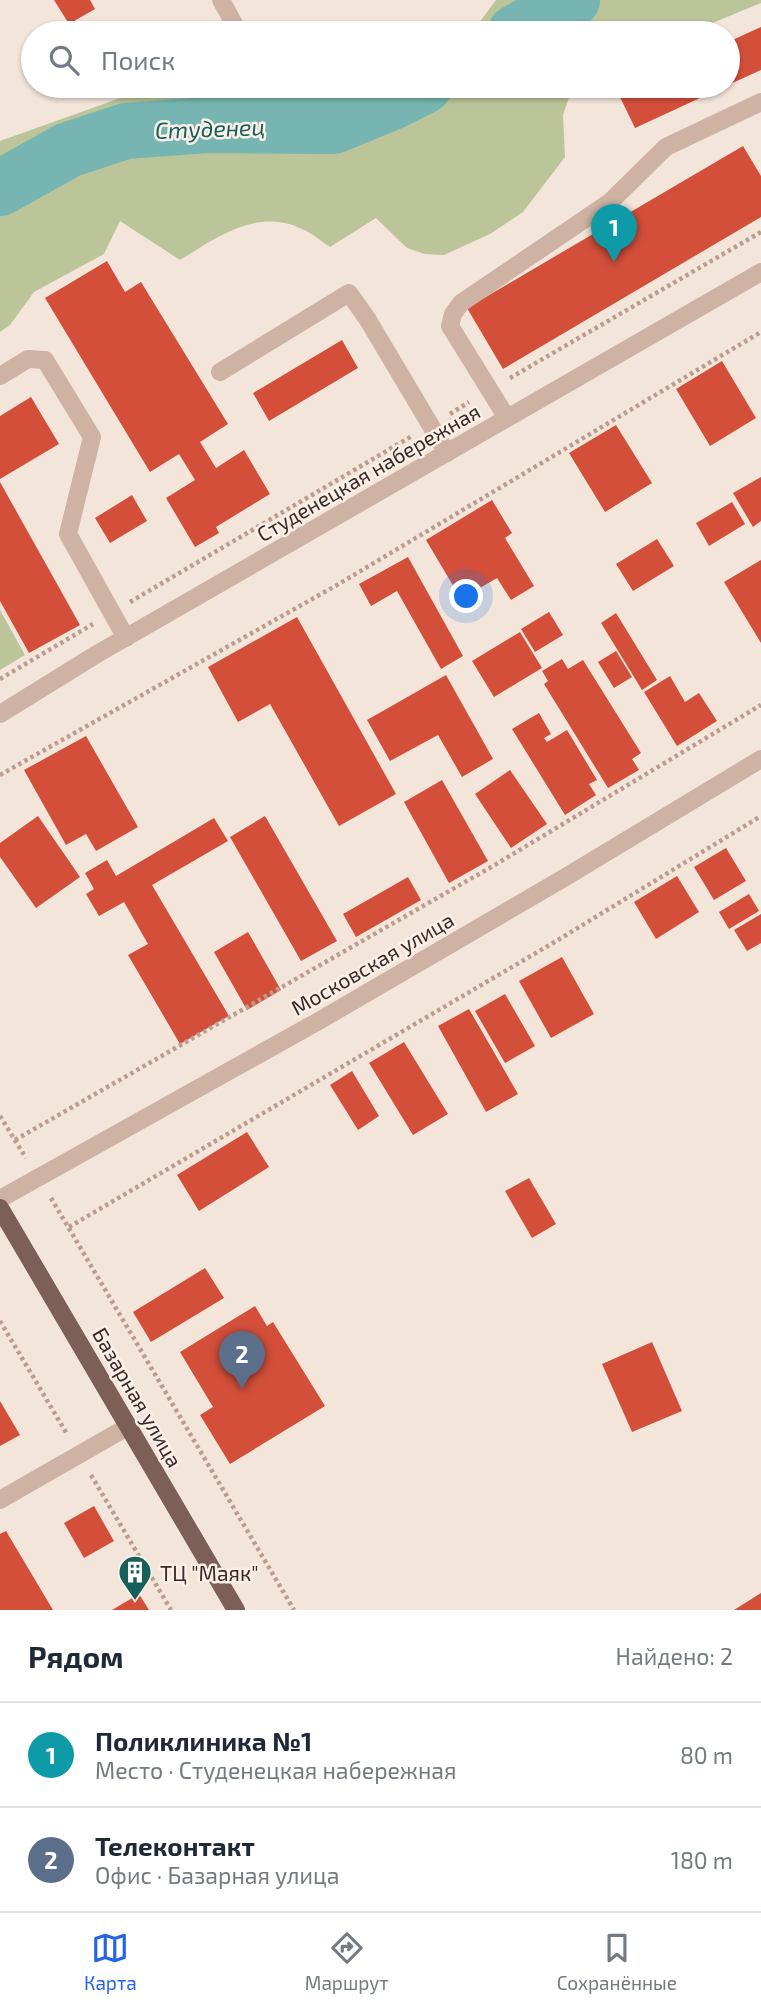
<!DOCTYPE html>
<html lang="ru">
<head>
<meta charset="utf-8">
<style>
  :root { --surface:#fff; --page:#f6f6f7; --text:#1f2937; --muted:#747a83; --line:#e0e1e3; --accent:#2563eb }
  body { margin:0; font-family:"Exo 2",sans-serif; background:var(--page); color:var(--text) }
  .you { position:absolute; left:467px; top:597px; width:24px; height:24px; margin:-18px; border:5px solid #fff; border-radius:50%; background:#1a73e8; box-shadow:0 0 0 10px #1a73e833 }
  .badge { display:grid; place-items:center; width:46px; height:46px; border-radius:50%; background:var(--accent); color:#fff; font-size:23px; font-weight:700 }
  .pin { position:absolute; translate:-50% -58px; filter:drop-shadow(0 2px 4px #0008) }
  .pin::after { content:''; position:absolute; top:37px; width:24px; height:21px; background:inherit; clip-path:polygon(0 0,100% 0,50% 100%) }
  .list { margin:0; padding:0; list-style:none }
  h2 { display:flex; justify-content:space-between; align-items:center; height:91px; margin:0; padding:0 28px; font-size:30px }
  h2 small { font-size:23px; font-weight:400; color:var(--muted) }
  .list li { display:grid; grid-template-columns:46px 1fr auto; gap:21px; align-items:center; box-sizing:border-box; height:105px; padding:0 28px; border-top:2px solid var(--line) }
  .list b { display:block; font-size:26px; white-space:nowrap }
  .list p { margin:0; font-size:23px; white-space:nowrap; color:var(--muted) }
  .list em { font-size:23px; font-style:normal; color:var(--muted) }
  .icon { flex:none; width:38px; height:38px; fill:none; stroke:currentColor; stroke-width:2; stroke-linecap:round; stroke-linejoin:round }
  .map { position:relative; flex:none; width:761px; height:1610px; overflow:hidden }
  .search { position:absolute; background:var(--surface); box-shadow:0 2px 5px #0004; left:21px; right:21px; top:21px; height:77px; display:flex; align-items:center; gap:18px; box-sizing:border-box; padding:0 24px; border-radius:38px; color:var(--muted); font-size:26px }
  .sheet { height:301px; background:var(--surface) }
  nav { display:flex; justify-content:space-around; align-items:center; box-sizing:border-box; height:98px; border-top:2px solid var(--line); background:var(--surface); font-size:19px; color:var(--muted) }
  nav a { display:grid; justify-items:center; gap:4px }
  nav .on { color:var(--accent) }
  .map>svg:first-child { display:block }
  .green { fill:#bbc599 }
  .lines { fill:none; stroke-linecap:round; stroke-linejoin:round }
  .river { stroke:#76b5b1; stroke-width:56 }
  .building { fill:#d34f3a }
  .path { stroke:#ba9d8f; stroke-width:4.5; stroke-dasharray:3.5 3.5; stroke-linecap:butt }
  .minor { stroke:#ceb3a5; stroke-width:18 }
  .major { stroke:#7c5f56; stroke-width:18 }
  .labels { text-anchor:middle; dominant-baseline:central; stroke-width:5; stroke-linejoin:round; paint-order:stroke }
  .street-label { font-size:21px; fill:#392b27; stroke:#fbf0e7 }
  .poi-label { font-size:21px; fill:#392b27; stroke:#fbf0e7; text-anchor:start }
  .water-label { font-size:23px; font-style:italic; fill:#185f5c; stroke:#fbf0e7 }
</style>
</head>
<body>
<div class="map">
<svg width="761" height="1610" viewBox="0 0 761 1610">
  <rect width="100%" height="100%" fill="#f4e5da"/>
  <g class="green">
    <path d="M496 0H761V3L688 33H454L479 23Z"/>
    <path d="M154 86H573L563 115 565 157 523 212 490 234 444 255 425 254 407 248 376 218 330 247C321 241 312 233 302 229 257 207 216 238 180 260L120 221 104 254 34 292 10 325 0 332V141Z"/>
    <path d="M0 610 25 655 0 670Z"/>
  </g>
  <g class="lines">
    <g class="river">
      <path d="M515 33 572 0"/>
      <path d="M0 188 68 150 126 131 206 125 334 126 392 102 424 86"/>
    </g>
  </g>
  <g class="building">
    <path d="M54 0H90L95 9 69 24Z"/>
    <path d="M761 27V70L728 85V42Z"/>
    <path d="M634 86H726L635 128 618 93Z"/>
    <path d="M743 146 761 176V217L503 369 467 308Z"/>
    <path d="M107 261 125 292 141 282 228 424 200 442 216 468 244 450 270 494 216 527 219 533 195 547 166 498 195 480 179 454 150 472 45 298Z"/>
    <path d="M342 340 358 368 269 421 253 393Z"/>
    <path d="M722 361 756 418 710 446 676 389Z"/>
    <path d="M31 397 59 444 0 479V416Z"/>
    <path d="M616 425 652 483 605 512 569 453Z"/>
    <path d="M761 477V521L753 527 733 493Z"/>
    <path d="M0 482 80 625 29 653 0 601Z"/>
    <path d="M132 495 147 521 110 543 95 518Z"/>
    <path d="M492 500 512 533 505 538 534 586 511 600 497 578 461 599 426 540Z"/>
    <path d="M732 502 745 524 709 546 696 523Z"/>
    <path d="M657 539 674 566 633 591 616 564Z"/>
    <path d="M408 557 463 656 441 669 397 591 371 606 359 584Z"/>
    <path d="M761 560V643L724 582Z"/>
    <path d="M549 612 563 635 535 652 521 629Z"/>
    <path d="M616 613 657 680 642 690 601 623Z"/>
    <path d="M297 617 396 794 339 826 270 704 238 722 208 667Z"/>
    <path d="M520 632 542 668 494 697 472 661Z"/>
    <path d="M616 651 632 677 614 688 598 662Z"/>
    <path d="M562 659 568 669 583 660 641 753 632 759 639 770 608 788 544 684 548 681 542 671Z"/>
    <path d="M446 675 493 759 462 777 438 735 390 761 367 720Z"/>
    <path d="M670 676 685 702 699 693 717 721 677 746 644 692Z"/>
    <path d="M539 713 551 734 544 738 547 742 567 730 597 780 589 784 596 795 565 815 512 729Z"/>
    <path d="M86 736 138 827 96 851 86 834 66 845 24 770Z"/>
    <path d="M510 770 547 824 511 848 475 794Z"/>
    <path d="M442 780 488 861 449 883 404 802Z"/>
    <path d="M38 816 80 877 36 908 0 857V843Z"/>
    <path d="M265 816 337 941 301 961 230 837Z"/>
    <path d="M214 818 228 841 152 885 229 1016 180 1044 128 955 148 944 124 902 99 916 86 894 94 889 85 873 107 860 116 876Z"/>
    <path d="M726 848 746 881 714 900 694 867Z"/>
    <path d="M677 876 699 912 656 939 634 902Z"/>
    <path d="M408 877 421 900 356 937 343 914Z"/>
    <path d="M749 894 759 911 729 929 719 912Z"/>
    <path d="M761 914V943L747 951 734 930Z"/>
    <path d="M248 932 281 990 247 1010 214 952Z"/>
    <path d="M562 957 594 1014 551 1038 519 981Z"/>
    <path d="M505 994 535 1046 505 1063 475 1011Z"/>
    <path d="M469 1009 518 1094 486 1112 438 1026Z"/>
    <path d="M404 1042 448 1114 413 1135 369 1063Z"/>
    <path d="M352 1071 379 1116 358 1130 330 1085Z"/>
    <path d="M247 1132 269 1167 199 1211 177 1175Z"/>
    <path d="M529 1178 556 1224 532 1238 505 1191Z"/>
    <path d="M205 1268 224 1298 151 1342 133 1312Z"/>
    <path d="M255 1306 267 1326 273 1322 325 1406 230 1464 200 1415 213 1407 180 1352Z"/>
    <path d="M652 1342 682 1411 632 1432 602 1364Z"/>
    <path d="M0 1401 20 1435 0 1446Z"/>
    <path d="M94 1506 114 1541 84 1558 64 1523Z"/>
    <path d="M6 1531 53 1610H0V1534Z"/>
    <path d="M761 1593V1610H734Z"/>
    <path d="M139 1594 149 1610H112Z"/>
  </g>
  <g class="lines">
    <g class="path">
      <path d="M510 378 761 232"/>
      <path d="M450 414 469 402"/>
      <path d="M130 602 412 436"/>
      <path d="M0 679 93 624"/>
      <path d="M0 775 337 585 761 332"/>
      <path d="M0 1116 26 1158"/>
      <path d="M15 1140 493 866 761 705"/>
      <path d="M51 1198 294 1610"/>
      <path d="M69 1227 553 943 761 816"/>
      <path d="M0 1321 67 1434"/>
      <path d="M91 1475 171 1610"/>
    </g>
    <g class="minor">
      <path d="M221 0 239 33"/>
      <path d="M220 372 349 293 368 320 447 453"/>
      <path d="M0 376 28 359 45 360 92 437 68 534 126 638"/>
      <path d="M507 418 450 326 453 314 461 303 610 202 666 147 761 102"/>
      <path d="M0 714 97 654 761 272"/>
      <path d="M0 1199 317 1022 564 878 761 759"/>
      <path d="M0 1500 129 1426"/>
    </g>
    <path class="major" d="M0 1208 236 1610"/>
  </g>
  <defs>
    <symbol id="building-pin" viewBox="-11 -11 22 30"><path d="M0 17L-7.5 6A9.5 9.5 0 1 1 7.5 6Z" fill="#185f5c" stroke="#fbf0e7"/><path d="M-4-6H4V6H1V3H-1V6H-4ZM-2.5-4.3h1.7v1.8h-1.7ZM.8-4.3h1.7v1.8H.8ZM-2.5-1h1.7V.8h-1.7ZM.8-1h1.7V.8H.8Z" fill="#fff"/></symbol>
  </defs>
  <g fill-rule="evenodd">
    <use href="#building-pin" x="116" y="1553" width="38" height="52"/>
  </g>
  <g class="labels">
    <g class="street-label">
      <text transform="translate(368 472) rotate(-30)">Студенецкая набережная</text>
      <text transform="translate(372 963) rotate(-30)">Московская улица</text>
      <text transform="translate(138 1397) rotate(60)">Базарная улица</text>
    </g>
    <g class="poi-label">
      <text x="160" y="1572">ТЦ "Маяк"</text>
    </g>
    <g class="water-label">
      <text transform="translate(210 128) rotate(-2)">Студенец</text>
    </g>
  </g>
</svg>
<div class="you"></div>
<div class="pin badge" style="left:614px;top:262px;background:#0f9aa8">1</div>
<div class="pin badge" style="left:242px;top:1389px;background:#5c6f8a">2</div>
<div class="search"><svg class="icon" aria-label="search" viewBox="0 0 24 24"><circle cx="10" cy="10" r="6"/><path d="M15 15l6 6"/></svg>Поиск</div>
</div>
<section class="sheet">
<h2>Рядом<small>Найдено: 2</small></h2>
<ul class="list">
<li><span class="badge" style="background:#0f9aa8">1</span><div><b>Поликлиника №1</b><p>Место · Студенецкая набережная</p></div><em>80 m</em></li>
<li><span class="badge" style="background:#5c6f8a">2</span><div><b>Телеконтакт</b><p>Офис · Базарная улица</p></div><em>180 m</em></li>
</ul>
</section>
<nav>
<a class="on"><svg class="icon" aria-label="map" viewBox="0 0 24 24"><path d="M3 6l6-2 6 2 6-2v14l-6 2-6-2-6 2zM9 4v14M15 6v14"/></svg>Карта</a>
<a><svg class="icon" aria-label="directions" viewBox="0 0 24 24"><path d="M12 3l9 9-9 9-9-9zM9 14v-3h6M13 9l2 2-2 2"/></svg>Маршрут</a>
<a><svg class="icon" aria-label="saved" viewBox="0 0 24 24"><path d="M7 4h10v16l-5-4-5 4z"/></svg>Сохранённые</a>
</nav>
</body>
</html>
